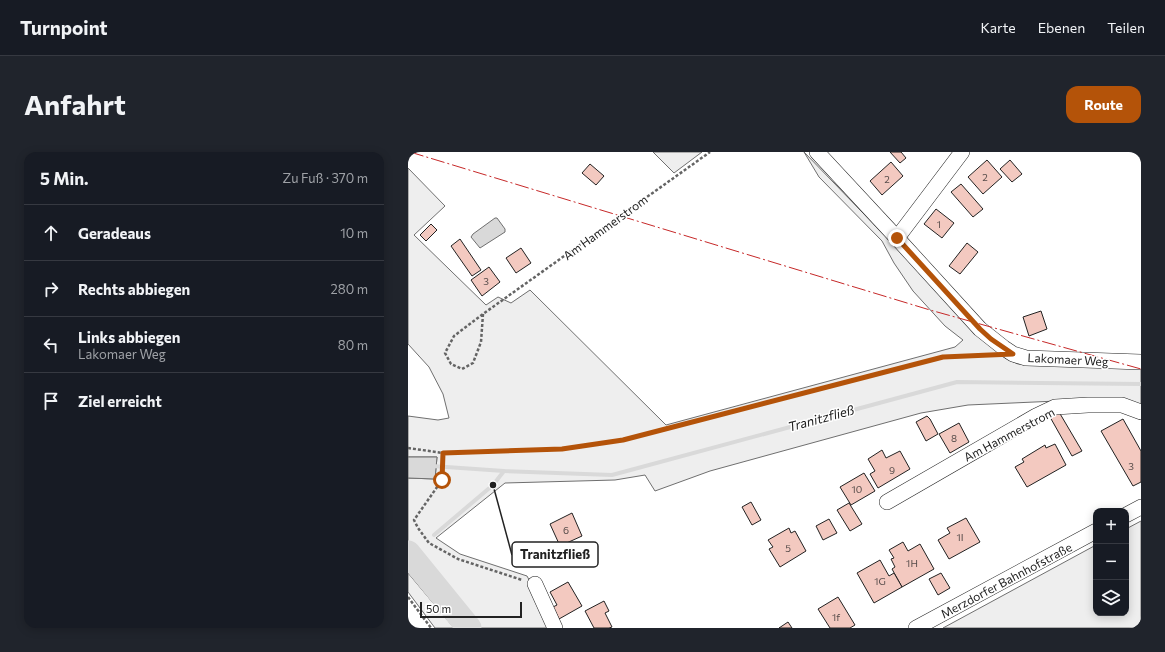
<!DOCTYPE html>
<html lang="de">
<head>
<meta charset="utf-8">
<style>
  :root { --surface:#171b24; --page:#20242c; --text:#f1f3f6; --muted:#9ea1a6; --line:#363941; --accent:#b45309 }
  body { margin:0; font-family:Commissioner,sans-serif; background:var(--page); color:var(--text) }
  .controls { position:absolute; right:12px; bottom:12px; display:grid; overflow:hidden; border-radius:8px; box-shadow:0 2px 10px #0003 }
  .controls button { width:36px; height:36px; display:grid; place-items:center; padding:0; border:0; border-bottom:1px solid var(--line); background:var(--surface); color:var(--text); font:20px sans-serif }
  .scale { position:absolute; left:12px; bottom:10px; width:102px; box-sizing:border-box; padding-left:4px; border:2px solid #222; border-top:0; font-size:11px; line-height:14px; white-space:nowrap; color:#222; -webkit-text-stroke:3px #fff; paint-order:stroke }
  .stop { position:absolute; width:12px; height:12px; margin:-9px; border:3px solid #b45309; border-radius:50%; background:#fff }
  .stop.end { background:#b45309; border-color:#fff; box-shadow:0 1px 4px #0008 }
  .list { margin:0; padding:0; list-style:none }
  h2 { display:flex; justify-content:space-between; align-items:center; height:52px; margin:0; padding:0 16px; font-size:17px }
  h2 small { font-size:13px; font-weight:400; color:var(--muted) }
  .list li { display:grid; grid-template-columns:26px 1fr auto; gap:12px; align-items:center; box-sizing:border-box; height:56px; padding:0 16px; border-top:1px solid var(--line) }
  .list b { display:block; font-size:15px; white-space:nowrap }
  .list p { margin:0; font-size:13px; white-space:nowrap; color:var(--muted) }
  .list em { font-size:13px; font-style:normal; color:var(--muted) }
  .icon { flex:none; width:22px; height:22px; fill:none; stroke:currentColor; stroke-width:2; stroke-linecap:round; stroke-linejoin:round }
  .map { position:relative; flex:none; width:733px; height:476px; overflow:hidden; border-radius:12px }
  header { display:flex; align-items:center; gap:24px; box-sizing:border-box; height:56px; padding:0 20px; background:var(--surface); border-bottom:1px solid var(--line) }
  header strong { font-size:19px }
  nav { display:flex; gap:22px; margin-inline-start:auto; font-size:14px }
  .intro { display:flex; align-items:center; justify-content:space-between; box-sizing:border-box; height:96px; padding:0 24px }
  h1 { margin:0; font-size:28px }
  .button { padding:10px 18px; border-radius:12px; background:var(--accent); color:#fff; font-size:14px; font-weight:700 }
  main { display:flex; gap:24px; padding:0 24px }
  aside { flex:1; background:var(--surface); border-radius:12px; box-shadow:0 2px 10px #0003 }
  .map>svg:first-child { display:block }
  .green { fill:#eee; stroke:#6f6f6f }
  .water { fill:#d9d9d9; stroke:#6f6f6f }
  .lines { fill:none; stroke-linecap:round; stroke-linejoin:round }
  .stream { stroke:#d9d9d9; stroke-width:4 }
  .river { stroke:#d9d9d9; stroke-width:25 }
  .building { fill:#f3c9c0; stroke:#222 }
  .minor-casing { stroke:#222; stroke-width:16 }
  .path { stroke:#646464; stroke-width:2.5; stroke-dasharray:3 2; stroke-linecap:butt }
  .minor { stroke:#fff; stroke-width:15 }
  .power { stroke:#c62828; stroke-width:1; stroke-dasharray:14 3 2 3; stroke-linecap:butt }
  .route { stroke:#b45309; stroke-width:5 }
  .labels { text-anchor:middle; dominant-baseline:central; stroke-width:3; stroke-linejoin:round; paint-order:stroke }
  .number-label { font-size:10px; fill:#564c4a }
  .street-label { font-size:12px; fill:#222; stroke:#fff }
  .water-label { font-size:13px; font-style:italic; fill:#222; stroke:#fff }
  .leader { fill:none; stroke:#222; stroke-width:1.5 }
  .callout-dot { fill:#222; stroke:#fff; stroke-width:1.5 }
  .callout { fill:#fff; stroke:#222; stroke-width:1.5 }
  .callout-label { font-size:13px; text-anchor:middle; font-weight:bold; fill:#222 }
</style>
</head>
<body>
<header>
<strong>Turnpoint</strong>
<nav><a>Karte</a><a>Ebenen</a><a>Teilen</a></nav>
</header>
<div class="intro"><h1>Anfahrt</h1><a class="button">Route</a></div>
<main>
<aside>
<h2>5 Min.<small>Zu Fuß · 370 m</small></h2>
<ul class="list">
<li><svg class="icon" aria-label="ahead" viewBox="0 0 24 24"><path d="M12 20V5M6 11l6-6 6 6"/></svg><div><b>Geradeaus</b></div><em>10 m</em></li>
<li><svg class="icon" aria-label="right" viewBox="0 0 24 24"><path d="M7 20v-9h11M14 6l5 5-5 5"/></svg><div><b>Rechts abbiegen</b></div><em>280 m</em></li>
<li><svg class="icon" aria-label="left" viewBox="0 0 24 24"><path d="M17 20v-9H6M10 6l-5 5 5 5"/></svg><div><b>Links abbiegen</b><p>Lakomaer Weg</p></div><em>80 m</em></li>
<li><svg class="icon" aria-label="arrive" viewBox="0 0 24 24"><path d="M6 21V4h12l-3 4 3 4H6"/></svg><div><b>Ziel erreicht</b></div></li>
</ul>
</aside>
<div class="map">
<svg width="733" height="476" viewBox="0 0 733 476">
  <rect width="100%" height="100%" fill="#fff"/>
  <g class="green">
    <path d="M245 0H294L266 21Z"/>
    <path d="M396 0 484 91 579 191 597 206 610 212 733 216V254L649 249 560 253 513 261 302 319 247 339 237 323 207 328 97 331 28 386 52 402 119 424 126 437 142 476H68L14 411 0 391V326L27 327 29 305H0V264L30 268 41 266 35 242 21 215 0 192V16L37 54 6 83 78 153 90 145 103 151 122 138 258 273 547 195 555 188 537 174 505 139 486 111 474 89 411 25Z"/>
    <path d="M733 369V476H535L688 393V461H718V377Z"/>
    <path d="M0 421 46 476H27L0 440Z"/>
  </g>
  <g class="water">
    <path d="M87 66H89L97 77V80L72 96 63 85 65 82Z"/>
    <path d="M0 305H29L27 327 0 326Z"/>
  </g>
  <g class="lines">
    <g class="stream">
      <path d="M24 314 96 319 204 323 549 230 733 232"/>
      <path d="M26 383 85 333 96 319"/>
    </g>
    <path class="river" d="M0 401 61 476"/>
  </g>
  <g class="building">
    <path d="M482 0H493L498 6 492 11Z"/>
    <path d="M579 8 594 25 575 42 560 25Z"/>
    <path d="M602 8 614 22 604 30 592 17Z"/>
    <path d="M483 10 495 24 474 43 462 29Z"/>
    <path d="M182 12 196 24 188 33 174 21Z"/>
    <path d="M553 32 575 57 565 65 543 40Z"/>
    <path d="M528 57 546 71 534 86 516 72Z"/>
    <path d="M23 72 29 78 18 89 12 83Z"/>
    <path d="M52 87 73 118 64 124 43 94Z"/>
    <path d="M559 91 570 100 552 122 541 114Z"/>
    <path d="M113 96 123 111 108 121 98 106Z"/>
    <path d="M81 115 92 130 74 144 63 128Z"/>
    <path d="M633 159 639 177 621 184 615 165Z"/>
    <path d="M651 260 674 299 664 304 642 265Z"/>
    <path d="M519 264 522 267 530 282 518 289 508 270Z"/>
    <path d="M715 267 733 299V330L725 334 693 279Z"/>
    <path d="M551 271 561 290 542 301 531 282Z"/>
    <path d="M647 292 658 313 619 335 607 315 616 310 614 307 637 293 638 296Z"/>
    <path d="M474 298 478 306 492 299 502 317 470 336 462 322 467 319 460 307Z"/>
    <path d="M456 321 467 339 443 353 432 335Z"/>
    <path d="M343 350 353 368 344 373 334 355Z"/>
    <path d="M441 351 454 372 442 379 429 358Z"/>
    <path d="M164 361 174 384 152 394 142 372Z"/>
    <path d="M558 366 572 390 541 407 530 388 542 381 539 376Z"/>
    <path d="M421 367 429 381 415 388 408 374Z"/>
    <path d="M381 376 383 381 387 379 398 399 372 415 361 397 365 395 360 388Z"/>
    <path d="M495 390 500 399 512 392 526 417 494 435 484 417 487 415 483 407 486 406 481 398Z"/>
    <path d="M472 408 481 424 486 421 494 435 466 451 449 421Z"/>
    <path d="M533 421 542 436 530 443 521 427Z"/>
    <path d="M160 430 174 454 151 467 145 455 149 453 142 440Z"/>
    <path d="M430 445 447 473 442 476H422L410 457Z"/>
    <path d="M196 449 201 459 197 461 204 475 201 476H186L177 459Z"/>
    <path d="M380 470 384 476H371Z"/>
  </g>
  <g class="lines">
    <defs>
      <g id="minor">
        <path d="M409 0 489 86 572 177 596 196 605 202 618 206 733 210"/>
        <path d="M489 86 554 0"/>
        <path d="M479 350 628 264 647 255 680 253H714L733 260"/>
        <path d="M718 363 733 355"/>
        <path d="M127 432 147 476"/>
        <path d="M508 476 688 379"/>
      </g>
    </defs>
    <use href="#minor" class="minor-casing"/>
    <g class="path">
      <path d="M75 162 73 190 65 211 54 217 43 212 37 201 46 184 75 162 302 0"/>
      <path d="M0 296 35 301 154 297 215 288 514 210 535 205 582 203"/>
      <path d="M35 301 34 328 6 368 10 376 21 391 50 407 114 428"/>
      <path d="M0 445 23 476"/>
    </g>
    <use href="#minor" class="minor"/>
    <path class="power" d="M2 0 522 158 733 217"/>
  </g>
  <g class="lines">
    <path class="route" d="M34 328 35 301 154 297 215 288 535 205 605 202 583 187 572 177 489 86"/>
  </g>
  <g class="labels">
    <g class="number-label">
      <text x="577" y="25">2</text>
      <text x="479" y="27">2</text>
      <text x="531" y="72">1</text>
      <text x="78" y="129">3</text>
      <text x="546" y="286">8</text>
      <text x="723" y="314">3</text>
      <text x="484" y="318">9</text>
      <text x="449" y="337">10</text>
      <text x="158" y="378">6</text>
      <text x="552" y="385">1I</text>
      <text x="380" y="396">5</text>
      <text x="504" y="411">1H</text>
      <text x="472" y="429">1G</text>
      <text x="428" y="465">1f</text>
    </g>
    <g class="street-label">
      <text transform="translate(197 75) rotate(-36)">Am Hammerstrom</text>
      <text transform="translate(660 207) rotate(3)">Lakomaer Weg</text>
      <text transform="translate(601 282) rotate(-28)">Am Hammerstrom</text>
      <text transform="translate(598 428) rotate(-28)">Merzdorfer Bahnhofstraße</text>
    </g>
    <g class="water-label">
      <text transform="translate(413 266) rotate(-15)">Tranitzfließ</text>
    </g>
  </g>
  <path class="leader" d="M85 333L104 403"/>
  <circle class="callout-dot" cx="85" cy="333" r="4"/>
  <rect class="callout" x="104" y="390" width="86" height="25" rx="4"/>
  <g class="callout-label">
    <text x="147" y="407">Tranitzfließ</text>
  </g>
</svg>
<div class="controls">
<button>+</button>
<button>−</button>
<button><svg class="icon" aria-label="layers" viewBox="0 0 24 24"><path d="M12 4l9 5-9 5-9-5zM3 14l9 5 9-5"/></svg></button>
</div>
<div class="scale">50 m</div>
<div class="stop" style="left:34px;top:328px"></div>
<div class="stop end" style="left:489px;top:86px"></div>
</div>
</main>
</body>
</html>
